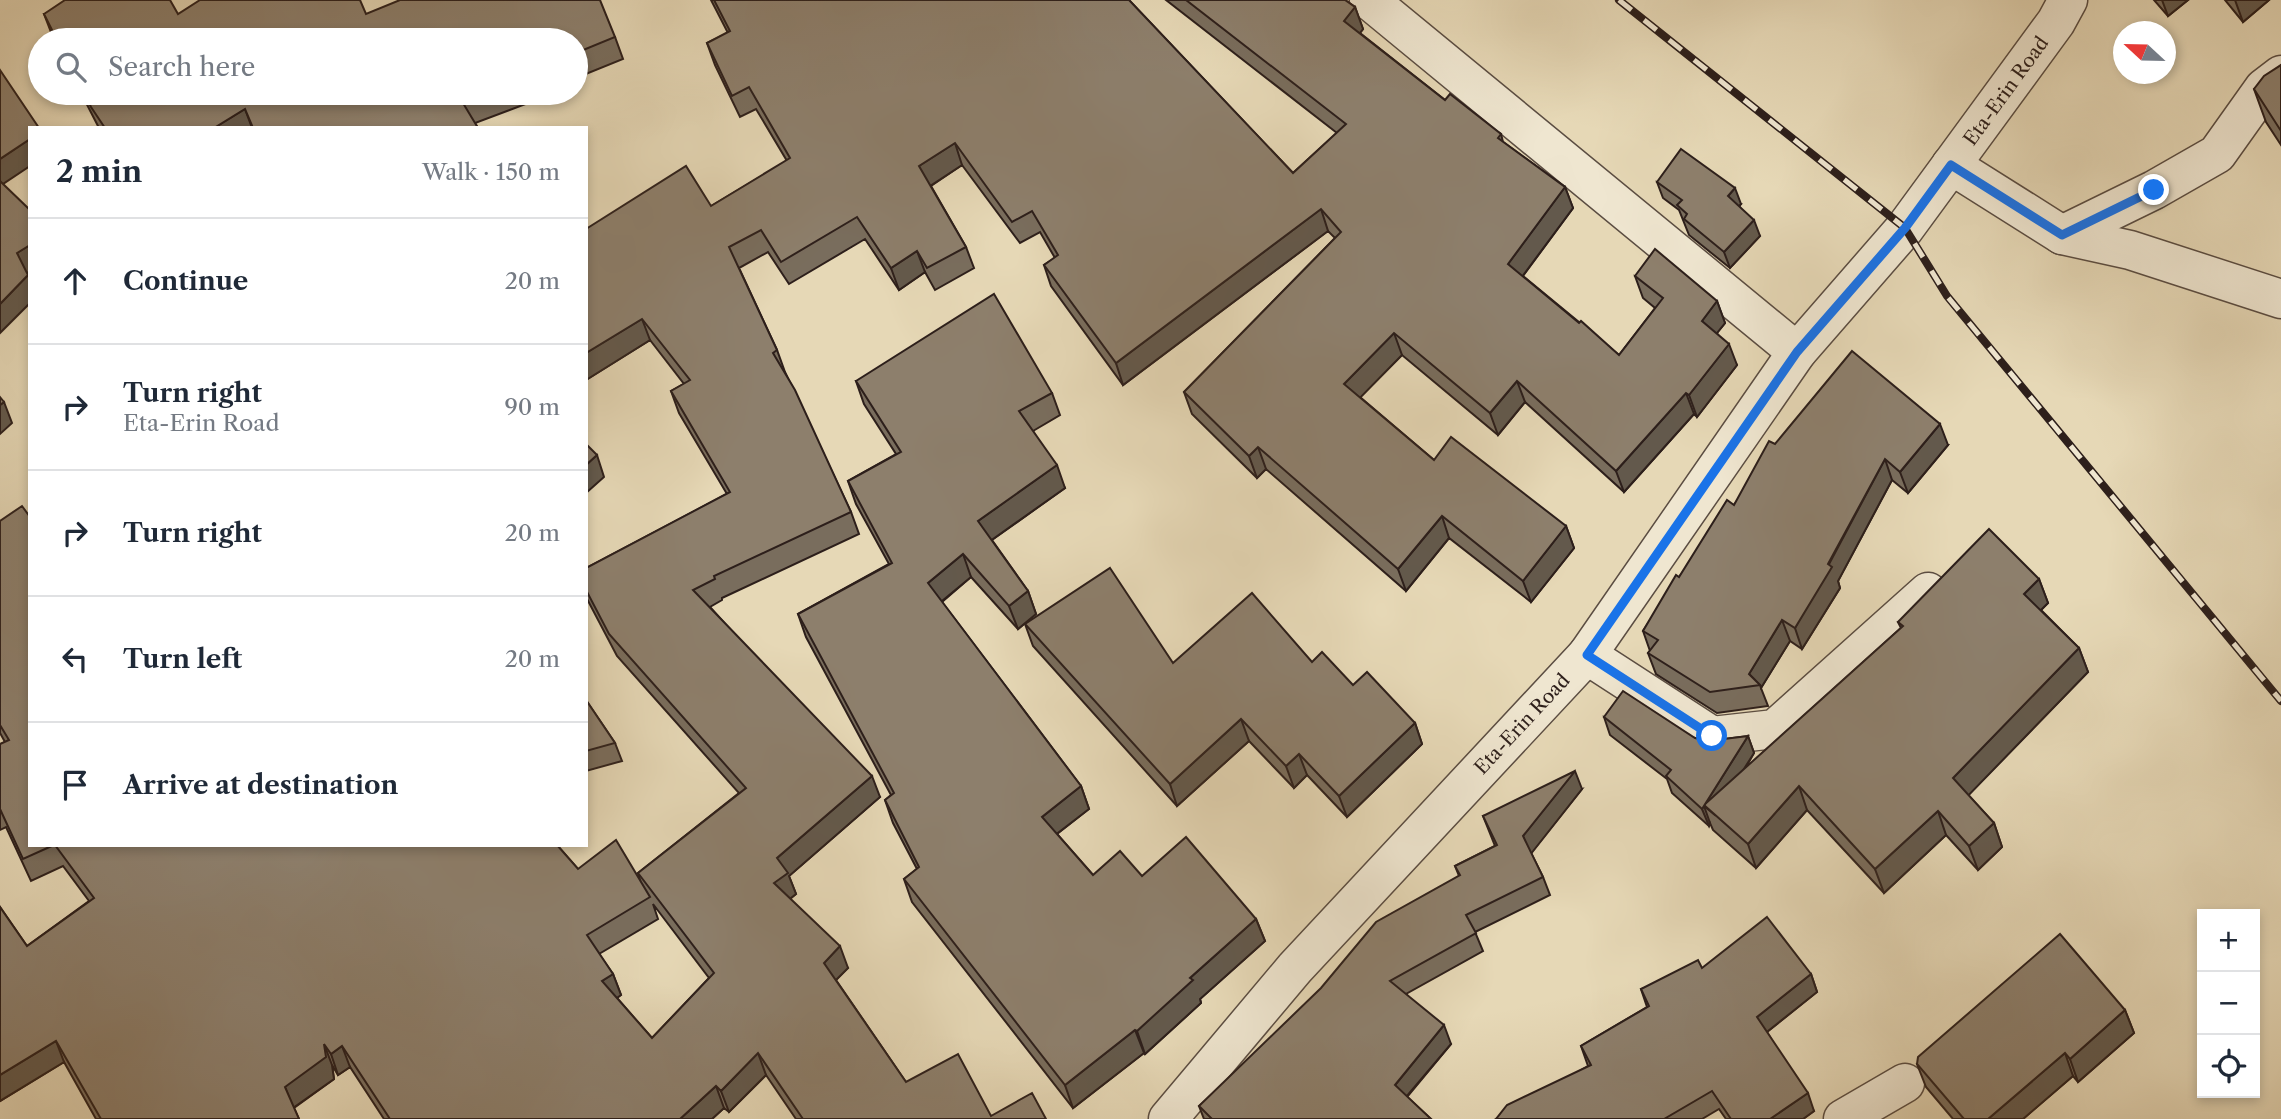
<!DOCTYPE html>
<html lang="en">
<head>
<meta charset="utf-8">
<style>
  :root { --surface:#fff; --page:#f6f6f7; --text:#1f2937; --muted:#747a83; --line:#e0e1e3 }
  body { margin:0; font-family:"Libre Caslon Text",serif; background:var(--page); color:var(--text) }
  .controls { position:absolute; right:21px; bottom:21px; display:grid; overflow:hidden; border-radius:0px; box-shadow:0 4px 10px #0003 }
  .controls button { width:63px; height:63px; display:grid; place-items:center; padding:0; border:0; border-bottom:2px solid var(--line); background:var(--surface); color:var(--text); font:35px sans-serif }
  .compass { position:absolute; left:2113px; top:21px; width:63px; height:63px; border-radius:50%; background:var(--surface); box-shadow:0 4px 10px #0003; rotate:292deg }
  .stop { position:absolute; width:21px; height:21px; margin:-16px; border:5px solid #1a73e8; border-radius:50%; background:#fff }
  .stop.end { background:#1a73e8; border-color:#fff; box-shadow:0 2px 7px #0008 }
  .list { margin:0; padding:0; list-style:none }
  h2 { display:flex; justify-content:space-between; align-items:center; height:91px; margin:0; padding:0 28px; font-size:30px }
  h2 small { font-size:23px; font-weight:400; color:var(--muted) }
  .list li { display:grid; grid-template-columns:46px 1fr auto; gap:21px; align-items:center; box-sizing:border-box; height:126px; padding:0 28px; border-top:2px solid var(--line) }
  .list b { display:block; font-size:26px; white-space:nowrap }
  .list p { margin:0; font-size:23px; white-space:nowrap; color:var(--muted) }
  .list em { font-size:23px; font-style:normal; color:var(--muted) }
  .icon { flex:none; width:38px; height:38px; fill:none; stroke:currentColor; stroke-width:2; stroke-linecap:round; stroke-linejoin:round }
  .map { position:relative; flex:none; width:2281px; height:1119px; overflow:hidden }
  .search { position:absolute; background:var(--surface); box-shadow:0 4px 10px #0003; left:28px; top:28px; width:560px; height:77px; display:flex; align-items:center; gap:18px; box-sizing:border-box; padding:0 24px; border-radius:38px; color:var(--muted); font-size:26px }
  .panel { position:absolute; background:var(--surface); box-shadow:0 4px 10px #0003; left:28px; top:126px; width:560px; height:721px; border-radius:0px }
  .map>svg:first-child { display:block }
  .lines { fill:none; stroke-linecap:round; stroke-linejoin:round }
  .street-casing { stroke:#5b4d42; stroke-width:41 }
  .street { stroke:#efe6d0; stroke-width:38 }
  .rail-casing { stroke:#2d1f1b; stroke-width:8 }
  .rail { stroke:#efe6d0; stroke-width:5; stroke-dasharray:16; stroke-linecap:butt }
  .wall { fill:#796d5d; stroke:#2d1f1b; stroke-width:2; fill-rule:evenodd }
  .shaded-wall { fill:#63594c; stroke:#2d1f1b; stroke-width:2 }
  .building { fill:#8d7f6c; stroke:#2d1f1b; stroke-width:2 }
  .route { stroke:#1a73e8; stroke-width:9 }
  .labels { text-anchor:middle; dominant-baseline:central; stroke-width:5; stroke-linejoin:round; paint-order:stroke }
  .street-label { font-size:19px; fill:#2d1f1b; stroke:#efe6d0 }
</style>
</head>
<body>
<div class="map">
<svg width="2281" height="1119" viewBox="0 0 2281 1119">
  <rect width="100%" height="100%" fill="#e6d8b6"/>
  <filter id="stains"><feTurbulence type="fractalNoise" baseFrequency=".00286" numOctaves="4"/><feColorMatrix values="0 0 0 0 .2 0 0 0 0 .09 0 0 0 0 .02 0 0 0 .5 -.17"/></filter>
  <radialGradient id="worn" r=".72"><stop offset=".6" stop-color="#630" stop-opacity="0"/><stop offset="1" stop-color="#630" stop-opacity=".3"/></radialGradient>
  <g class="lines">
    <defs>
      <g id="street">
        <path d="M1369 0 1797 352"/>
        <path d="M1951 165 2062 235 2130 250 2281 299"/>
        <path d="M2062 235 2154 190 2217 154 2264 88 2281 75"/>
        <path d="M1587 655 1712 736 1775 729 1928 592"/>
        <path d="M1168 1119 1295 968 1587 655 1797 352 1905 228 2056 22 2068 0"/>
        <path d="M1843 1119 1905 1083"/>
      </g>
    </defs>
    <use href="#street" class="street-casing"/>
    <use href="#street" class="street"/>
    <defs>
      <path id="rail" d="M1619 0 1905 228 1947 296 2281 701"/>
    </defs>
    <use href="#rail" class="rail-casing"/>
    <use href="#rail" class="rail"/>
  </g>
  <g class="wall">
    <path d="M711 0H1129L1293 173 1337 133 1166 0H1345L1355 7 1363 29 1360 33 1445 100 1501 134 1503 142 1565 187 1573 208 1523 276 1619 355 1655 308 1643 298 1635 276 1717 301 1725 323 1717 333 1737 365 1697 417 1694 414 1624 492 1525 402 1498 435 1402 355 1360 397 1434 460 1566 526 1574 548 1531 602 1449 538 1406 591 1266 469 1257 478 1192 414 1184 392 1335 238 1328 231 1123 385 1051 286 1044 265 1055 258 1040 232 1020 243 962 165 931 186 966 247 974 268 935 290 925 272 899 290 865 239 789 284 768 252 739 268 777 350 785 372 851 512 859 534 722 598V600L710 607 880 797 789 876 796 894 790 899 848 968 836 980 906 1082 991 1116 1046 1119H796L766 1075 729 1112 724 1108 712 1119H384L350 1067 338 1075 332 1065 334 1079 294 1108 299 1119H96L64 1062 0 1101V907L27 946 89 901 63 866 31 881 6 827 0 830V744L5 742 0 733V521L30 845H557L578 869 640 880 638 873 739 793 617 656 586 597V568L727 494 679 413 671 391 684 384 650 340 586 380V229L711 206 787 161 756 109 740 117 715 65 707 43 728 33ZM653 904 709 978 652 1038 617 998 621 995 613 974 599 954 658 919Z"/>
    <path d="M2154 0H2188L2168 16Z"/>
    <path d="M2225 0H2269L2243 22Z"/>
    <path d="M44 14H366L615 37 623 59 576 78V40H54Z"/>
    <path d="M2281 65V145L2266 122 2254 89Z"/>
    <path d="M81 93H546L547 96 475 123 478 128H99Z"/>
    <path d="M1657 182 1741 204 1739 206 1760 236 1730 268 1689 235 1679 210 1663 198Z"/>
    <path d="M856 381 1052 393 1060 415 1033 431 1065 488 992 540 1028 591 1036 614 1018 629 971 577 942 602 1081 786 1089 809 1057 834 1093 875 1142 876 1256 919 1265 941 1200 999 1201 1003 1145 1054 1144 1053 1073 1108 912 902 904 879 917 869 893 823 885 800 891 795 806 637 798 614 889 564 856 504 848 481 896 454 864 404Z"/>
    <path d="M1775 444 1948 445 1908 493 1892 480 1838 581 1840 588 1802 649 1790 641 1761 688 1768 706 1717 713 1656 674 1648 653 1650 651 1643 631 1679 577 1734 505Z"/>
    <path d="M2039 579 2048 603 2041 610 2079 648 2088 672 1968 795 1994 823 2002 847 1978 870 1946 835 1884 893 1807 810 1756 868 1713 830 1710 823 1709 826 1672 793 1667 779 1610 735 1604 717 1708 741 1748 736 1754 753 1745 769 1901 628 1898 622Z"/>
    <path d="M1025 624 1173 663 1312 662 1415 723 1422 744 1347 817 1307 775 1294 788 1249 741 1177 806 1033 646Z"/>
    <path d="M586 700 615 743 622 761 586 771Z"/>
    <path d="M1582 789 1531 853 1543 877 1550 895 1475 932 1483 951 1406 994 1451 1044 1407 1097 1431 1119H1204L1199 1106 1459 876 1455 866 1495 846 1483 816Z"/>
    <path d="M1702 968 1811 974 1817 992 1767 1032 1814 1111 1803 1119H1726L1719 1109 1702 1119H1496L1588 1066 1581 1046 1647 1007 1641 989Z"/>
    <path d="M2125 1010 2134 1033 2078 1082 2073 1076 2023 1119H1953L1926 1087 1917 1064Z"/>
  </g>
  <g class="shaded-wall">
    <path d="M2162 0H2188L2168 16Z"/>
    <path d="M2235 0H2269L2243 22Z"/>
    <path d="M1355 7 1363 29 1352 43 1344 21Z"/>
    <path d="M245 109 252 128H214Z"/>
    <path d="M30 139V166L0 186V159Z"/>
    <path d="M955 143 962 165 927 188 919 166Z"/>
    <path d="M1565 187 1573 208 1516 285 1508 264Z"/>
    <path d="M1735 188 1741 204 1734 212 1728 196Z"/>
    <path d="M1321 209 1328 231 1123 385 1116 363Z"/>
    <path d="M1754 220 1760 236 1730 268 1724 252Z"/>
    <path d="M30 245V271L24 275 17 253Z"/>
    <path d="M917 251 925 272 899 290 891 268Z"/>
    <path d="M28 275 30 280V303L0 333V304Z"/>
    <path d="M1717 301 1725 323 1709 343 1702 321Z"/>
    <path d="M642 319 650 340 586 380V353Z"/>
    <path d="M1394 333 1402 355 1352 406 1344 384Z"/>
    <path d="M1729 344 1737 365 1697 417 1689 395Z"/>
    <path d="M1517 381 1525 402 1498 435 1490 413Z"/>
    <path d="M1686 393 1694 414 1624 492 1616 471Z"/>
    <path d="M4 402 12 423 0 434V405Z"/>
    <path d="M1940 424 1948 445 1908 493 1900 472Z"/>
    <path d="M1258 447 1266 469 1257 478 1249 456Z"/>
    <path d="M597 455 604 477 586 493V465Z"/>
    <path d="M1885 459 1892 480 1838 581 1840 588 1802 649 1795 628Z"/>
    <path d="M1057 465 1065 488 986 544 978 521Z"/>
    <path d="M1442 516 1449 538 1406 591 1398 569Z"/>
    <path d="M1566 526 1574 548 1531 602 1523 581Z"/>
    <path d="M963 554 971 577 936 606 928 583Z"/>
    <path d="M2039 579 2048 603 2033 618 2024 594Z"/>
    <path d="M1028 591 1036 614 1018 629 1009 606Z"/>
    <path d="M1782 620 1790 641 1761 688 1760 685 1749 674Z"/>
    <path d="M2079 648 2088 672 1962 802 1953 778Z"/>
    <path d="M1241 719 1249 741 1177 806 1170 784Z"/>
    <path d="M1415 723 1422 744 1347 817 1339 796Z"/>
    <path d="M1748 736 1754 753 1715 815 1704 806Z"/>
    <path d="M1299 754 1307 775 1294 788 1286 766Z"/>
    <path d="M1575 771 1582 789 1530 855 1523 836Z"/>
    <path d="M872 776 880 797 789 876 796 894 782 905 774 883 777 858Z"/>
    <path d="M1081 786 1089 809 1050 839 1042 817Z"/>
    <path d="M1799 786 1807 810 1756 868 1748 844Z"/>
    <path d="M1704 806 1710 823 1709 826 1702 809Z"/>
    <path d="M1938 811 1946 835 1884 893 1875 869Z"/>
    <path d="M1994 823 2002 847 1978 870 1969 846Z"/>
    <path d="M1256 919 1265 941 1200 999 1201 1003 1145 1054 1137 1031 1190 978Z"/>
    <path d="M840 946 848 968 832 984 824 963Z"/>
    <path d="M613 974 621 995 610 1003 602 981Z"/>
    <path d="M1811 974 1817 992 1763 1035 1757 1017Z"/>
    <path d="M2125 1010 2134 1033 2078 1082 2070 1059Z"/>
    <path d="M1444 1025 1451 1044 1401 1103 1395 1085Z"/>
    <path d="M1135 1030 1144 1053 1073 1108 1065 1085Z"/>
    <path d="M56 1041 64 1062 0 1101V1075Z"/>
    <path d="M324 1044 332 1065 334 1079 293 1108 285 1087Z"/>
    <path d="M342 1046 350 1067 338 1075 331 1054Z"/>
    <path d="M758 1053 766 1075 729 1112 721 1091Z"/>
    <path d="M2065 1053 2073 1076 2023 1119H1988Z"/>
    <path d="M716 1086 724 1108 712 1119H680Z"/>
    <path d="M1808 1093 1814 1111 1803 1119H1770Z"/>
  </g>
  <g class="building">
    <path d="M65 0H170L178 14 200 0H360L366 14 400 0H600L615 37 576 53V40H57L44 14Z"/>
    <path d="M714 0H1129L1293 173 1346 124 1186 0H1345L1355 7 1344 21 1445 100 1450 94 1501 134 1498 138 1565 187 1508 264 1579 323 1581 321 1619 355 1663 298 1635 276 1655 249 1717 301 1702 321 1729 344 1689 395 1686 393 1616 471 1517 381 1490 413 1394 333 1344 384 1434 460 1451 437 1566 526 1523 581 1442 516 1398 569 1258 447 1249 456 1184 392 1341 232 1321 209 1116 363 1044 265 1058 255 1032 211 1012 222 955 143 919 166 966 247 927 268 917 251 891 268 857 217 781 262 761 230 729 247 777 350 773 353 795 390 851 512 714 576 715 579 693 590 872 776 777 858 788 873 774 883 840 946 824 963 906 1082 958 1054 991 1116 1032 1093 1046 1119H803L758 1053 721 1091 716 1086 680 1119H390L342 1046 331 1054 324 1044 326 1057 285 1087 299 1119H101L56 1041 0 1075V907L27 946 94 898 55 845H557L578 869 616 840 650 897 587 935 613 974 602 981 652 1038 714 973 638 873 746 788 609 634 586 590V568L730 492 671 391 690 380 642 319 586 353V229L686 166 711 206 790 158 749 87 732 96 707 43 730 31Z"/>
    <path d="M2281 65V131L2254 89 2264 76Z"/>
    <path d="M0 70 39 128H30V139L0 159Z"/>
    <path d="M84 93H490L463 103 478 128H253L245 109 214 128H105L91 107Z"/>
    <path d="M1681 149 1735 188 1728 196 1754 220 1724 252 1684 219 1687 214 1677 205 1682 200 1657 182Z"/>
    <path d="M0 181 30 210V245L17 253 28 275 0 304Z"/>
    <path d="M994 294 1052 393 1019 411 1057 465 978 521 1028 591 1009 606 963 554 928 583 1081 786 1042 817 1093 875 1120 851 1142 876 1186 837 1256 919 1190 978 1193 980 1137 1031 1135 1030 1065 1085 904 879 919 867 885 800 894 793 798 614 892 563 848 481 901 452 856 381Z"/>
    <path d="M1852 351 1940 424 1900 472 1885 459 1828 564 1832 567 1795 628 1782 620 1749 674 1760 685 1710 692 1648 653 1658 640 1643 631 1676 575 1679 577 1727 500 1734 505 1769 441 1775 444Z"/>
    <path d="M0 397 4 402 0 405Z"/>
    <path d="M586 444 597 455 586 465Z"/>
    <path d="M22 506 30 517V845H54L23 859 0 809V744L9 740 0 725V521Z"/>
    <path d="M1989 529 2039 579 2024 594 2079 648 1953 778 1994 823 1969 846 1938 811 1875 869 1799 786 1748 844 1704 805 1903 626 1898 622Z"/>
    <path d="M1110 568 1173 663 1252 593 1312 662 1322 652 1353 685 1367 672 1415 723 1339 796 1299 754 1286 766 1241 719 1170 784 1025 624Z"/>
    <path d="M1623 691 1695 738 1708 741 1748 736 1702 809 1666 776 1671 770 1604 717Z"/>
    <path d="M586 700 615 743 586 751Z"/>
    <path d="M1575 771 1523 836 1543 877 1466 915 1476 933 1390 981 1444 1025 1395 1085 1431 1119H1212L1199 1106 1321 988 1376 922 1460 875 1455 866 1497 845 1483 816Z"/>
    <path d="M1767 917 1811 974 1757 1017 1808 1093 1770 1119H1731L1712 1091 1664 1119H1496L1507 1105 1591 1065 1581 1046 1649 1006 1641 989 1698 960 1702 968Z"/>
    <path d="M2060 934 2125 1010 2070 1059 2065 1053 1988 1119H1964L1917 1064 1918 1057Z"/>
  </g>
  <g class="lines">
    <path class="route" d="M1712 736 1587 655 1797 352 1905 228 1951 165 2062 235 2154 190"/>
  </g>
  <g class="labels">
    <g class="street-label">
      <text transform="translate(2006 91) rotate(-54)">Eta-Erin Road</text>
      <text transform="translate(1522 724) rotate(-47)">Eta-Erin Road</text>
    </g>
  </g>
  <rect width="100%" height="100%" filter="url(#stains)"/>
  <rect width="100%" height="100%" fill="url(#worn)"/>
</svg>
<div class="controls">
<button>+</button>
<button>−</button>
<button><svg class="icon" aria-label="locate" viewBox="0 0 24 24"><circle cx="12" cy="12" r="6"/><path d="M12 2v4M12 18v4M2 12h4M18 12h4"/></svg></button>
</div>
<svg class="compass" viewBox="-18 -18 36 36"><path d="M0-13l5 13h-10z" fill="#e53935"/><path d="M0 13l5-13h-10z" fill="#747a83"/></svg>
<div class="stop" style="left:1712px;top:736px"></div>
<div class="stop end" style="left:2154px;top:190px"></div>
<div class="search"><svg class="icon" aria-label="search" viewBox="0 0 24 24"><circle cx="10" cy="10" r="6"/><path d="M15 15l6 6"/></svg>Search here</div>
<section class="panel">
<h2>2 min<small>Walk · 150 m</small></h2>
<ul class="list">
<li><svg class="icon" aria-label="ahead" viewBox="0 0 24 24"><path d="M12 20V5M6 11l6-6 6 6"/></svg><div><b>Continue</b></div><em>20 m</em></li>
<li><svg class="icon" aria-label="right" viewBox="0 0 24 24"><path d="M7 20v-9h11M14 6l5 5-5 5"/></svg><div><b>Turn right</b><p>Eta-Erin Road</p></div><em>90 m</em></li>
<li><svg class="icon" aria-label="right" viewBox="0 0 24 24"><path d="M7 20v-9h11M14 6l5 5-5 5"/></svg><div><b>Turn right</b></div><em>20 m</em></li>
<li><svg class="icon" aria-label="left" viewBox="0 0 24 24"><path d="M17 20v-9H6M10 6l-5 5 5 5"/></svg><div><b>Turn left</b></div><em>20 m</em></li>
<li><svg class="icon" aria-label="arrive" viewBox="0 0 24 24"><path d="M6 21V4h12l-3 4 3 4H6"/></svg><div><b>Arrive at destination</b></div></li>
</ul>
</section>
</div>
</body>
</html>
